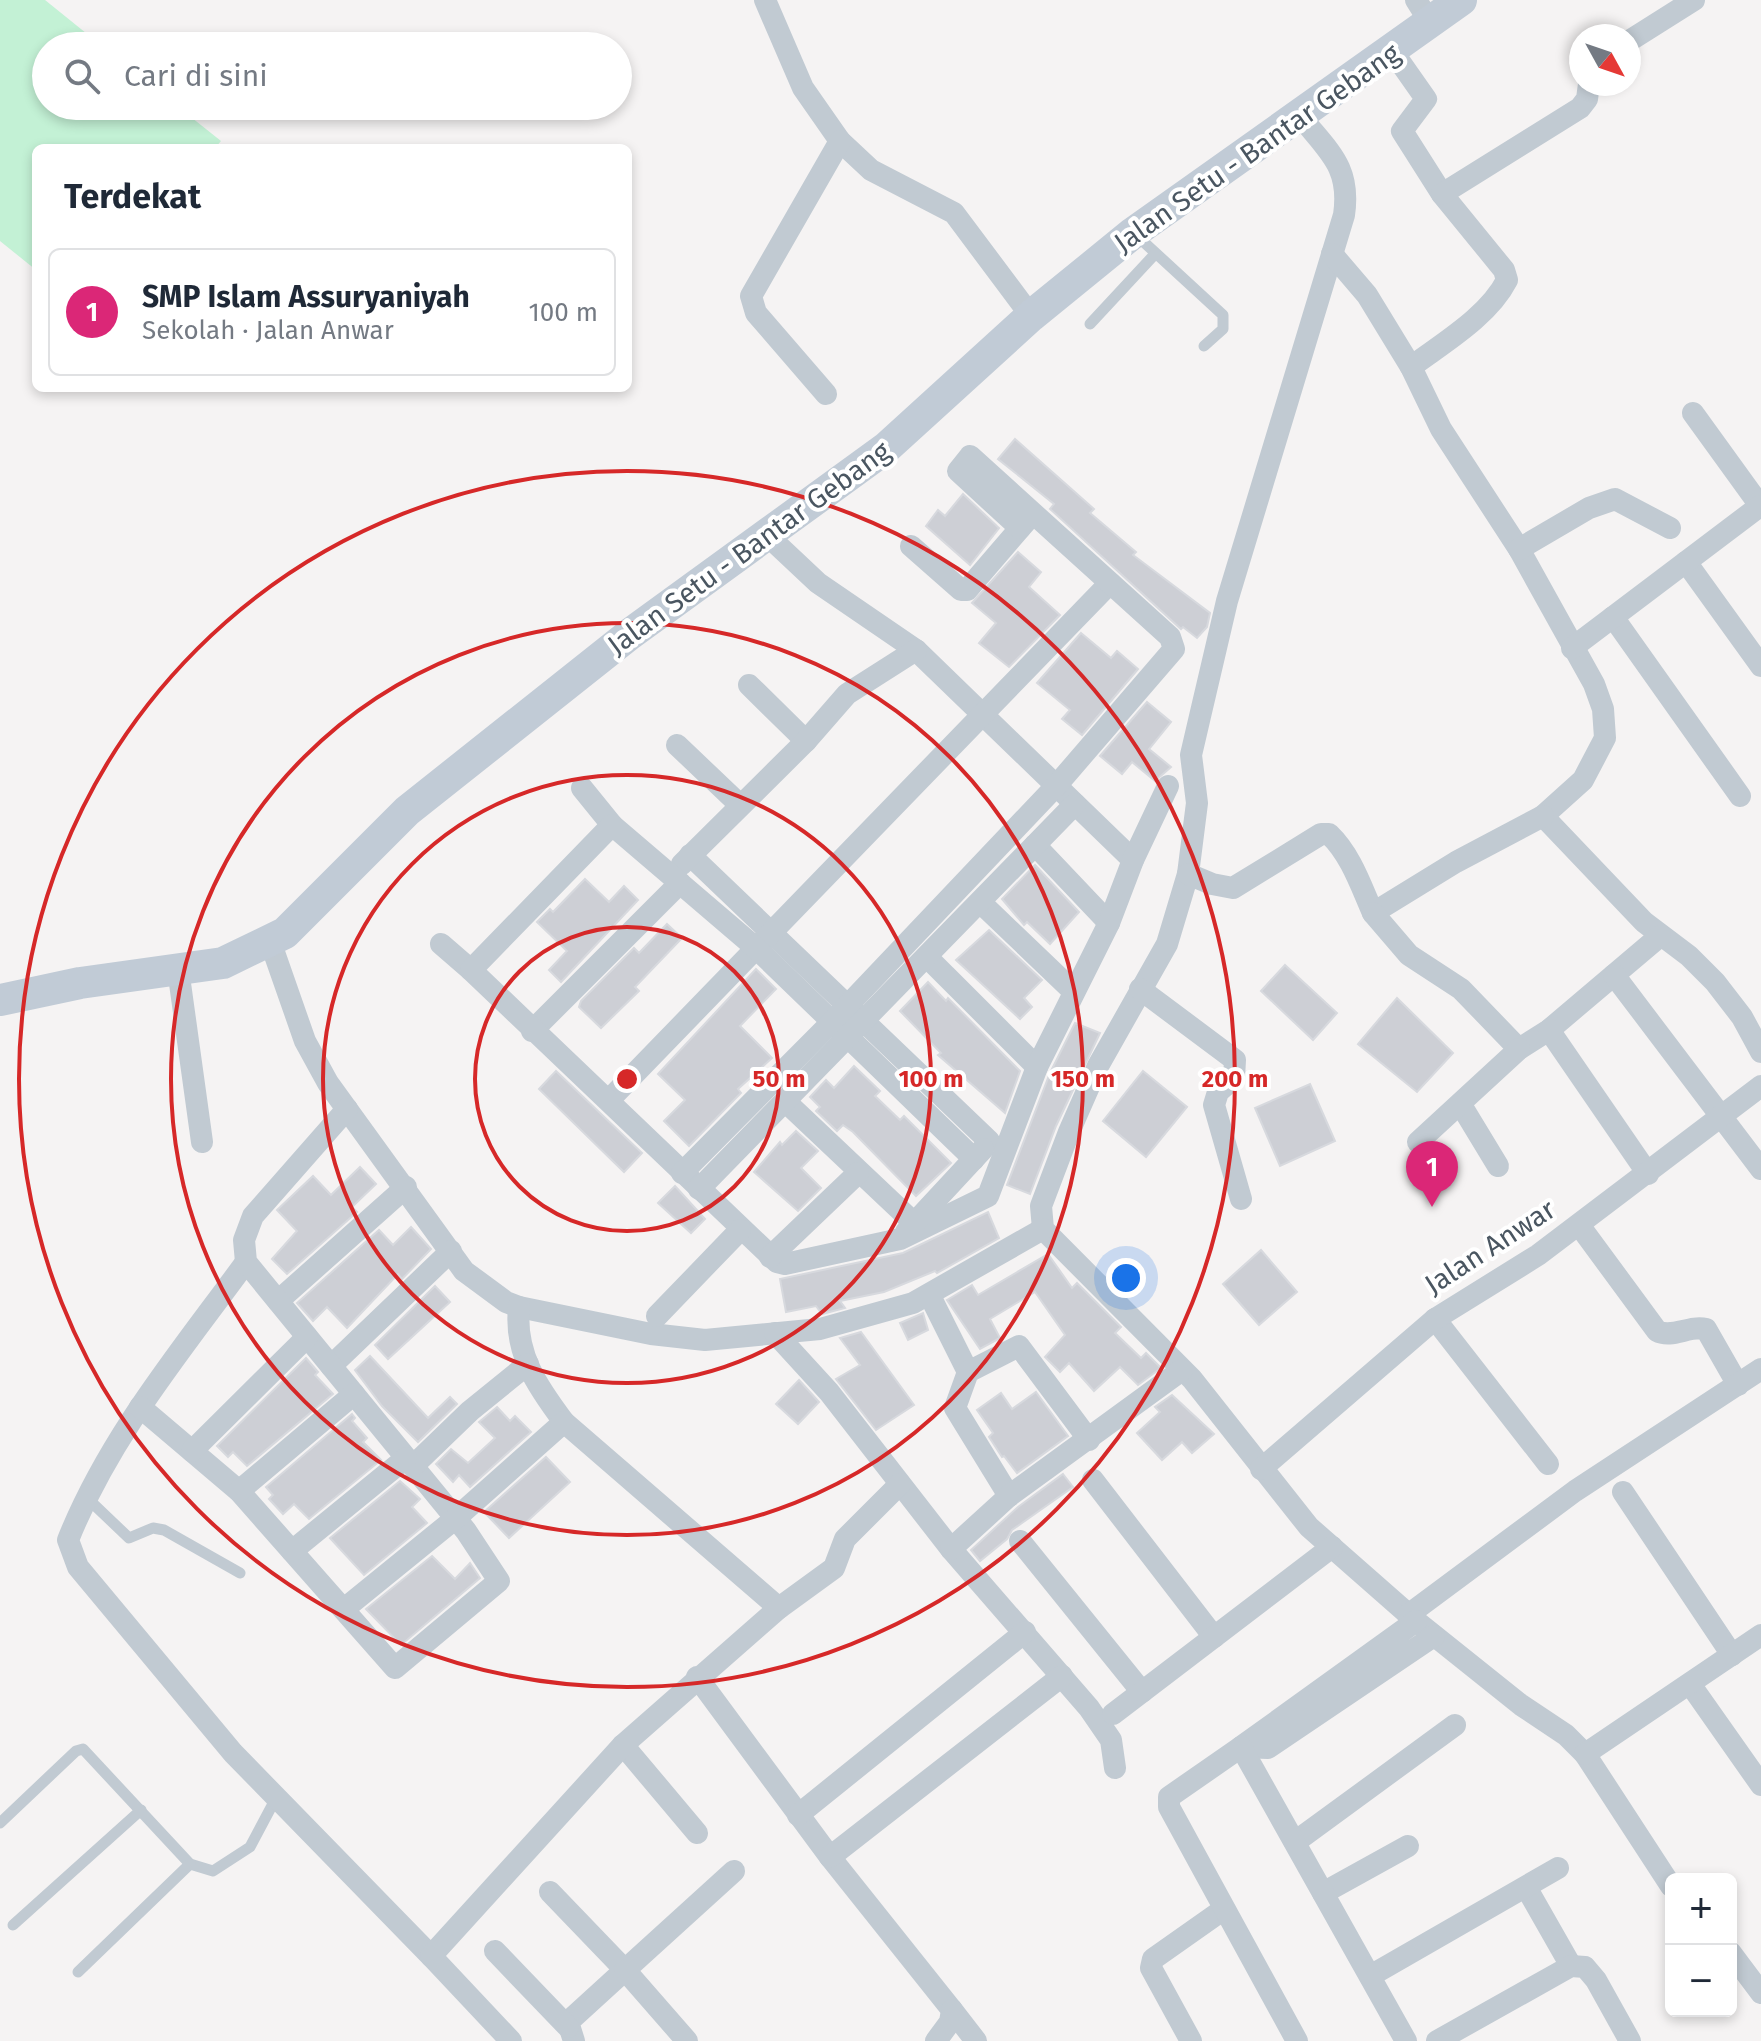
<!DOCTYPE html>
<html lang="id">
<head>
<meta charset="utf-8">
<style>
  :root { --surface:#fff; --page:#f2f2f3; --text:#1f2937; --muted:#747a83; --line:#e0e1e3; --accent:#db2777 }
  body { margin:0; font-family:"Fira Sans",sans-serif; background:var(--page); color:var(--text) }
  .controls { position:absolute; right:24px; bottom:24px; display:grid; overflow:hidden; border-radius:12px; box-shadow:0 4px 12px #0003 }
  .controls button { width:72px; height:72px; display:grid; place-items:center; padding:0; border:0; border-bottom:2px solid var(--line); background:var(--surface); color:var(--text); font:40px sans-serif }
  .compass { position:absolute; left:1569px; top:24px; width:72px; height:72px; border-radius:50%; background:var(--surface); box-shadow:0 4px 12px #0003; rotate:130deg }
  .you { position:absolute; left:1126px; top:1278px; width:28px; height:28px; margin:-20px; border:6px solid #fff; border-radius:50%; background:#1a73e8; box-shadow:0 0 0 12px #1a73e833 }
  .badge { display:grid; place-items:center; width:52px; height:52px; border-radius:50%; background:var(--accent); color:#fff; font-size:26px; font-weight:700 }
  .pin { position:absolute; translate:-50% -66px; filter:drop-shadow(0 2px 4px #0008) }
  .pin::after { content:''; position:absolute; top:42px; width:28px; height:24px; background:inherit; clip-path:polygon(0 0,100% 0,50% 100%) }
  .list { margin:0; padding:0; list-style:none }
  h2 { display:flex; justify-content:space-between; align-items:center; height:104px; margin:0; padding:0 32px; font-size:34px }
  h2 small { font-size:26px; font-weight:400; color:var(--muted) }
  .list li { display:grid; grid-template-columns:52px 1fr auto; gap:24px; align-items:center; box-sizing:border-box; height:128px; margin:0 16px 16px; padding:0 16px; border:2px solid var(--line); border-radius:12px }
  .list b { display:block; font-size:30px; white-space:nowrap }
  .list p { margin:0; font-size:26px; white-space:nowrap; color:var(--muted) }
  .list em { font-size:26px; font-style:normal; color:var(--muted) }
  .icon { flex:none; width:44px; height:44px; fill:none; stroke:currentColor; stroke-width:2; stroke-linecap:round; stroke-linejoin:round }
  .map { position:relative; flex:none; width:1761px; height:2041px; overflow:hidden }
  .search { position:absolute; background:var(--surface); box-shadow:0 4px 12px #0003; left:32px; top:32px; width:600px; height:88px; display:flex; align-items:center; gap:20px; box-sizing:border-box; padding:0 28px; border-radius:44px; color:var(--muted); font-size:30px }
  .panel { position:absolute; background:var(--surface); box-shadow:0 4px 12px #0003; left:32px; top:144px; width:600px; height:248px; border-radius:12px }
  .map>svg:first-child { display:block }
  .green { fill:#c3f1d5 }
  .building { fill:#cdcfd5; stroke:#d7d9de; stroke-width:2 }
  .lines { fill:none; stroke-linecap:round; stroke-linejoin:round }
  .lane { stroke:#c1cad2; stroke-width:11 }
  .street { stroke:#c1cad2; stroke-width:22 }
  .secondary { stroke:#c1cbd6; stroke-width:32 }
  .ring { fill:none; stroke:#d62828; stroke-width:4 }
  .labels { text-anchor:middle; dominant-baseline:central; stroke-width:8; stroke-linejoin:round; paint-order:stroke }
  .street-label { font-size:28px; fill:#4a5661; stroke:#fff }
  .centre { fill:#d62828; stroke:#fff; stroke-width:4 }
  .ring-label { font-size:24px; text-anchor:middle; font-weight:bold; fill:#d62828; stroke:#fff; stroke-width:8; stroke-linejoin:round; paint-order:stroke }
</style>
</head>
<body>
<div class="map">
<svg width="1761" height="2041" viewBox="0 0 1761 2041">
  <rect width="100%" height="100%" fill="#f5f3f3"/>
  <path class="green" d="M0 0H45L102 46H46V106H177L221 141 215 148H36V270L0 241Z"/>
  <g class="building">
    <path d="M1015 439 1094 509 1090 513 1136 552 1133 555 1210 613 1207 627 1197 638 1183 627 1181 629 1050 509 1054 504 998 459Z"/>
    <path d="M963 494 999 528 970 565 926 526 938 510 945 516Z"/>
    <path d="M1018 552 1041 572 1029 587 1060 615 1009 667 979 643 996 623 972 603Z"/>
    <path d="M1081 633 1111 658 1117 651 1138 669 1082 735 1062 719 1070 710 1037 683Z"/>
    <path d="M1147 702 1171 722 1149 749 1171 767 1155 781 1132 762 1122 774 1100 756Z"/>
    <path d="M1035 865 1079 912 1050 944 1027 922 1024 925 1002 899Z"/>
    <path d="M585 879 609 902 624 886 638 900 561 982 549 970 567 951 537 922 550 909 553 912Z"/>
    <path d="M667 924 682 938 635 987 639 991 601 1028 579 1007 581 1001 634 948 639 953Z"/>
    <path d="M989 930 1042 980 1024 998 1032 1007 1020 1019 956 960Z"/>
    <path d="M1285 965 1337 1013 1313 1040 1261 991Z"/>
    <path d="M756 969 776 989 740 1026 772 1058 738 1089 741 1093 689 1146 664 1121 685 1100 658 1074Z"/>
    <path d="M928 982 946 1001 948 998 1020 1071 1005 1113 938 1055 941 1053 900 1011Z"/>
    <path d="M1397 998 1453 1053 1417 1092 1358 1044Z"/>
    <path d="M1075 1023 1100 1033 1056 1126 1030 1194 1007 1185 1050 1073Z"/>
    <path d="M854 1066 880 1091 875 1096 900 1120 904 1116 951 1163 916 1196 853 1132 843 1125 837 1131 816 1111 820 1107 810 1097 826 1080 834 1088Z"/>
    <path d="M556 1071 642 1153 624 1172 539 1089Z"/>
    <path d="M1143 1071 1187 1107 1146 1157 1103 1121Z"/>
    <path d="M1310 1084 1335 1141 1280 1166 1255 1108Z"/>
    <path d="M796 1131 818 1151 801 1168 821 1188 798 1211 754 1172 780 1142 782 1145Z"/>
    <path d="M360 1167 376 1184 352 1207 357 1212 287 1274 272 1259 297 1231 277 1210 313 1176 331 1195Z"/>
    <path d="M675 1186 705 1219 691 1233 658 1203Z"/>
    <path d="M988 1212 999 1238 937 1273 935 1271 884 1292 840 1301 845 1308 822 1314 816 1306 786 1312 780 1279 903 1253Z"/>
    <path d="M411 1227 431 1249 402 1279 398 1274 347 1328 327 1307 313 1321 297 1303 379 1230 393 1245Z"/>
    <path d="M1261 1250 1297 1292 1259 1325 1223 1284Z"/>
    <path d="M1048 1254 1072 1288 1077 1283 1121 1327 1115 1333 1141 1358 1146 1353 1161 1368 1138 1385 1120 1367 1094 1391 1069 1363 1060 1372 1045 1357 1065 1335 1035 1292 990 1319 1000 1338 980 1349 947 1300 972 1285 978 1295Z"/>
    <path d="M435 1286 450 1302 388 1359 375 1345Z"/>
    <path d="M923 1313 928 1330 908 1340 900 1323Z"/>
    <path d="M861 1332 914 1405 876 1430 836 1379 860 1365 840 1338Z"/>
    <path d="M370 1356 428 1418 450 1397 457 1404 418 1442 382 1406 355 1370Z"/>
    <path d="M306 1358 318 1372 315 1375 333 1394 247 1466 233 1452 228 1457 217 1446Z"/>
    <path d="M799 1380 819 1402 798 1424 776 1404Z"/>
    <path d="M1036 1392 1068 1436 1017 1473 1004 1456 1002 1457 989 1437 993 1433 977 1410 1001 1393 1012 1409Z"/>
    <path d="M1172 1395 1214 1434 1192 1453 1182 1442 1162 1460 1137 1433 1160 1412 1155 1407Z"/>
    <path d="M497 1407 510 1421 515 1416 531 1432 470 1487 459 1475 453 1482 436 1464 451 1449 468 1463 495 1438 479 1422Z"/>
    <path d="M352 1414 355 1418 352 1421 367 1438 363 1442 381 1460 309 1519 294 1504 283 1514 269 1499 273 1495 266 1487Z"/>
    <path d="M546 1457 570 1482 509 1538 484 1512Z"/>
    <path d="M1063 1474 1073 1487 1012 1530 1007 1539 980 1561 971 1550 1018 1507Z"/>
    <path d="M400 1481 420 1499 412 1507 427 1523 364 1575 330 1538Z"/>
    <path d="M432 1556 455 1579 470 1563 480 1578 401 1645 366 1609Z"/>
  </g>
  <g class="lines">
    <g class="lane">
      <path d="M1135 234 1223 315V329L1204 346"/>
      <path d="M1090 324 1155 254"/>
      <path d="M86 1497 129 1538 153 1528 164 1530 240 1573"/>
      <path d="M0 1823 76 1751 83 1749 190 1864 213 1871 250 1847 276 1798"/>
      <path d="M13 1925 141 1810"/>
      <path d="M78 1972 190 1864"/>
    </g>
    <g class="street">
      <path d="M765 0 803 88 840 141 871 170 954 213 1031 316"/>
      <path d="M1416 0 1431 24"/>
      <path d="M1629 41 1694 0"/>
      <path d="M1393 52 1426 99 1402 131 1442 194 1504 270 1507 280C1488 317 1443 343 1411 367"/>
      <path d="M1301 117C1329 152 1351 167 1344 215L1227 601 1201 712 1191 755 1197 803 1188 874 1167 944 1098 1066 1069 1132 1041 1206 1043 1229 1192 1379 1309 1527 1416 1621 1521 1705 1566 1735 1585 1754 1671 1886"/>
      <path d="M1442 194 1580 108 1587 99 1589 84"/>
      <path d="M1332 254 1367 295 1411 367 1441 429 1519 549 1594 684 1603 709 1605 738 1583 780 1543 816 1644 922 1689 956 1715 982 1742 1017 1761 1052"/>
      <path d="M826 394 756 313 751 296 840 141"/>
      <path d="M1693 413 1761 507"/>
      <path d="M768 536 818 583 916 650 1133 860"/>
      <path d="M911 546 961 590H967L1028 519"/>
      <path d="M1519 549 1589 508 1615 499 1670 528"/>
      <path d="M1686 562 1761 666"/>
      <path d="M1613 617 1740 796"/>
      <path d="M1572 648 1760 506"/>
      <path d="M749 685 806 741"/>
      <path d="M677 745 739 804"/>
      <path d="M582 788 612 825"/>
      <path d="M1035 845 1109 923"/>
      <path d="M690 855 989 1141"/>
      <path d="M682 864 806 741 847 694 916 650"/>
      <path d="M1188 874 1212 884 1233 888 1321 834H1329C1351 855 1361 886 1373 913L1456 862 1543 816"/>
      <path d="M980 902 1073 991"/>
      <path d="M1373 913 1409 955 1461 989 1519 1049 1549 1030 1660 936"/>
      <path d="M270 941 305 1041 328 1083 464 1271 506 1302 519 1307 651 1334 705 1340 820 1329 913 1303 1043 1229"/>
      <path d="M441 944 471 970"/>
      <path d="M927 957 1037 1067"/>
      <path d="M178 969 202 1142"/>
      <path d="M1614 975 1761 1169"/>
      <path d="M1140 989 1235 1060 1234 1078 1218 1092 1214 1105 1241 1199"/>
      <path d="M1549 1030 1648 1174"/>
      <path d="M532 1031 680 883"/>
      <path d="M609 1100 1110 583"/>
      <path d="M787 1103 914 1223"/>
      <path d="M1461 1105 1498 1166"/>
      <path d="M1418 1142 1519 1049"/>
      <path d="M974 1159 757 949 612 825 471 970 777 1262 785 1264 900 1239 988 1196 1037 1067 1109 923 1133 860 1168 786"/>
      <path d="M682 1173 832 1022 1056 786 1174 649 1170 637 970 456 958 471 1020 528"/>
      <path d="M699 1189 1075 804"/>
      <path d="M1579 1225 1657 1331C1672 1339 1689 1325 1706 1329L1738 1385"/>
      <path d="M906 1232 983 1149"/>
      <path d="M770 1257 858 1173"/>
      <path d="M246 1262C181 1351 109 1437 68 1540L78 1567 233 1753 431 1956"/>
      <path d="M930 1296 968 1372"/>
      <path d="M278 1301 406 1187"/>
      <path d="M519 1307C514 1353 537 1386 564 1422L779 1608"/>
      <path d="M657 1316 740 1230"/>
      <path d="M1435 1319 1548 1464"/>
      <path d="M775 1333 829 1392 951 1549 1089 1708 1111 1740 1115 1768"/>
      <path d="M331 1366 451 1251"/>
      <path d="M140 1407 239 1491 395 1668 499 1581 466 1531 246 1262 244 1240 253 1216 347 1109"/>
      <path d="M192 1451 307 1337"/>
      <path d="M413 1466 470 1411 528 1364"/>
      <path d="M1261 1469 1435 1319 1538 1255 1761 1086"/>
      <path d="M1093 1480 1214 1637"/>
      <path d="M239 1491 354 1394"/>
      <path d="M1623 1492 1732 1655"/>
      <path d="M1009 1496 955 1408 968 1372 1019 1346 1089 1440"/>
      <path d="M1020 1541 1142 1692"/>
      <path d="M951 1549 1009 1496 1182 1370"/>
      <path d="M292 1551 406 1458"/>
      <path d="M344 1609 456 1518 564 1422"/>
      <path d="M1408 1615 1575 1491 1761 1369"/>
      <path d="M1416 1621 1241 1747 1268 1748 1434 1636"/>
      <path d="M697 1677 830 1857 952 2010 950 2022 936 2041"/>
      <path d="M1690 1684 1761 1785"/>
      <path d="M1113 1714 1332 1547"/>
      <path d="M623 1745 697 1833"/>
      <path d="M1585 1754 1761 1635"/>
      <path d="M798 1815 1025 1632"/>
      <path d="M1295 1842 1455 1725"/>
      <path d="M830 1857 1062 1676"/>
      <path d="M1526 1887 1571 1966"/>
      <path d="M550 1892 625 1970 568 2022 574 2041"/>
      <path d="M1323 1893 1408 1846"/>
      <path d="M495 1951 568 2027"/>
      <path d="M1731 1953 1761 1993"/>
      <path d="M1370 1976 1558 1868"/>
      <path d="M952 2010 976 2041"/>
      <path d="M511 2041 431 1956 623 1745 779 1608 834 1568 845 1539 900 1484"/>
      <path d="M687 2041 625 1970 734 1871"/>
      <path d="M1191 2041 1151 1968 1153 1959 1224 1909"/>
      <path d="M1297 2041 1169 1807V1797L1241 1747 1406 2041"/>
      <path d="M1437 2041 1571 1966 1585 1967 1596 1980 1630 2041"/>
    </g>
    <path class="secondary" d="M0 1000 80 983 223 963 285 933 407 811 630 634 886 448 1031 316 1133 233 1461 0"/>
  </g>
  <g class="ring">
    <circle cx="627" cy="1079" r="152"/>
    <circle cx="627" cy="1079" r="304"/>
    <circle cx="627" cy="1079" r="456"/>
    <circle cx="627" cy="1079" r="608"/>
  </g>
  <g class="labels">
    <g class="street-label">
      <text transform="translate(1257 148) rotate(-35)">Jalan Setu - Bantar Gebang</text>
      <text transform="translate(749 548) rotate(-36)">Jalan Setu - Bantar Gebang</text>
      <text transform="translate(1490 1247) rotate(-33)">Jalan Anwar</text>
    </g>
  </g>
  <circle cx="627" cy="1079" r="12" class="centre"/>
  <g class="ring-label">
    <text x="779" y="1087">50 m</text>
    <text x="931" y="1087">100 m</text>
    <text x="1083" y="1087">150 m</text>
    <text x="1235" y="1087">200 m</text>
  </g>
</svg>
<div class="controls">
<button>+</button>
<button>−</button>
</div>
<svg class="compass" viewBox="-18 -18 36 36"><path d="M0-13l5 13h-10z" fill="#e53935"/><path d="M0 13l5-13h-10z" fill="#747a83"/></svg>
<div class="you"></div>
<div class="pin badge" style="left:1432px;top:1207px">1</div>
<div class="search"><svg class="icon" aria-label="search" viewBox="0 0 24 24"><circle cx="10" cy="10" r="6"/><path d="M15 15l6 6"/></svg>Cari di sini</div>
<section class="panel">
<h2>Terdekat<small></small></h2>
<ul class="list">
<li><span class="badge">1</span><div><b>SMP Islam Assuryaniyah</b><p>Sekolah · Jalan Anwar</p></div><em>100 m</em></li>
</ul>
</section>
</div>
</body>
</html>
